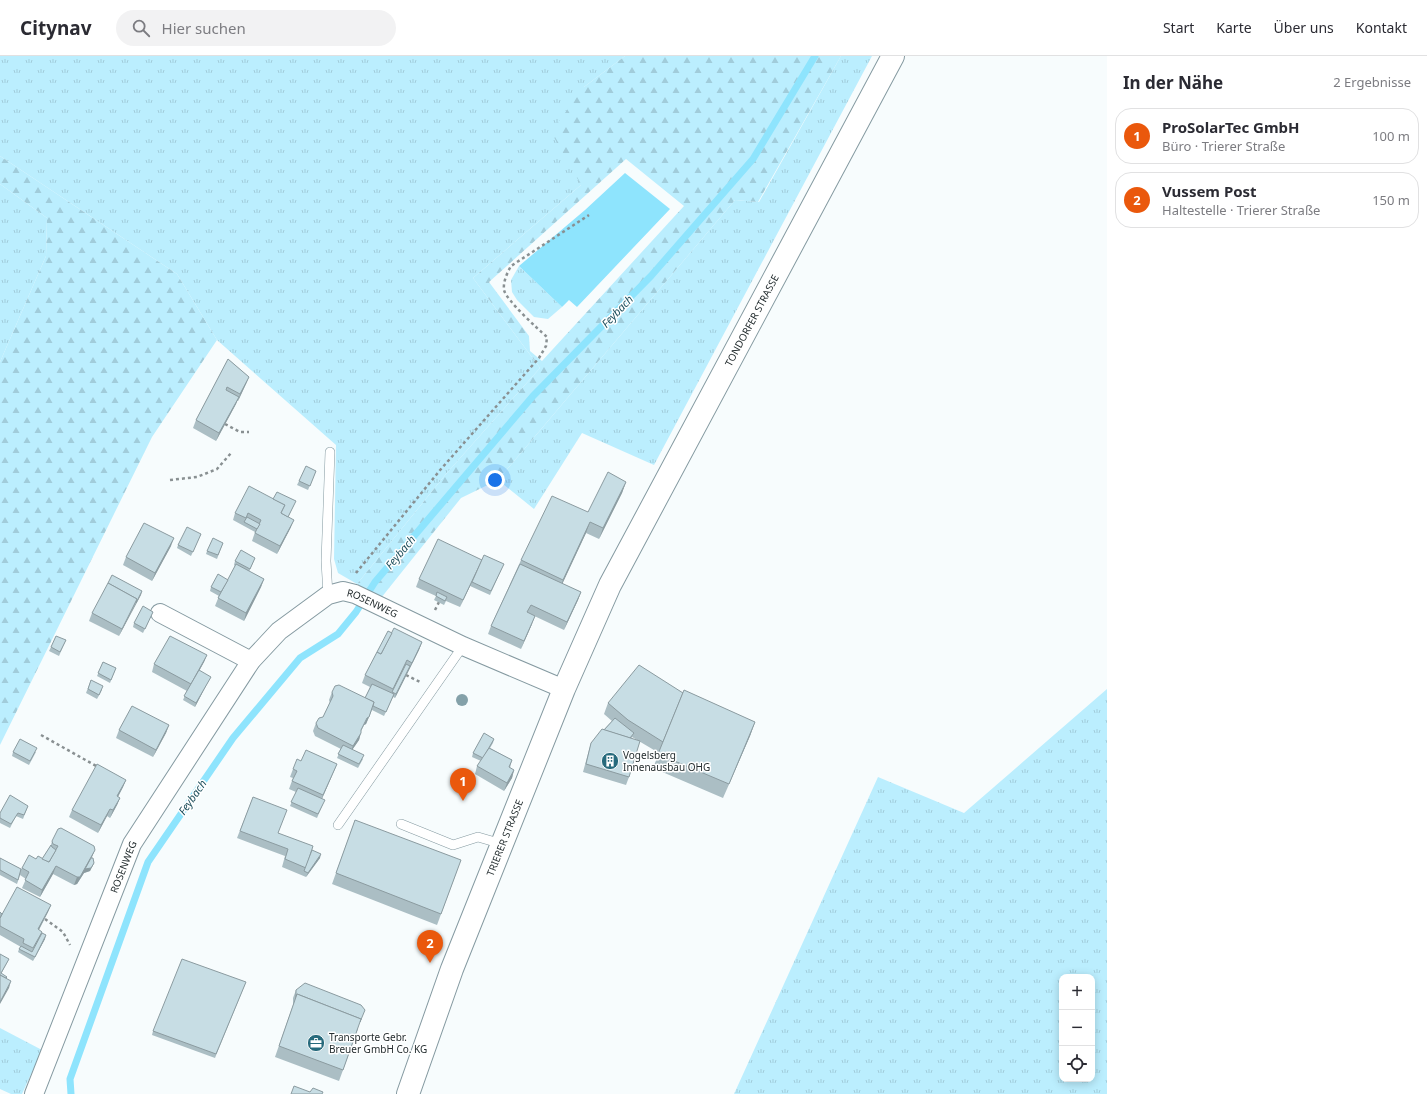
<!DOCTYPE html>
<html lang="de">
<head>
<meta charset="utf-8">
<style>
  :root { --surface:#fff; --page:#f2f2f3; --text:#2b2b33; --muted:#7c7c81; --line:#e1e1e2; --accent:#ea580c }
  body { margin:0; font-family:"Noto Sans",sans-serif; background:var(--page); color:var(--text) }
  .controls { position:absolute; right:12px; bottom:12px; display:grid; overflow:hidden; border-radius:8px; box-shadow:0 2px 10px #0003 }
  .controls button { width:36px; height:36px; display:grid; place-items:center; padding:0; border:0; border-bottom:1px solid var(--line); background:var(--surface); color:var(--text); font:20px sans-serif }
  .you { position:absolute; left:495px; top:424px; width:14px; height:14px; margin:-10px; border:3px solid #fff; border-radius:50%; background:#1a73e8; box-shadow:0 0 0 6px #1a73e833 }
  .badge { display:grid; place-items:center; width:26px; height:26px; border-radius:50%; background:var(--accent); color:#fff; font-size:13px; font-weight:700 }
  .pin { position:absolute; translate:-50% -33px; filter:drop-shadow(0 1px 2px #0008) }
  .pin::after { content:''; position:absolute; top:21px; width:14px; height:12px; background:inherit; clip-path:polygon(0 0,100% 0,50% 100%) }
  .list { margin:0; padding:0; list-style:none }
  h2 { display:flex; justify-content:space-between; align-items:center; height:52px; margin:0; padding:0 16px; font-size:17px }
  h2 small { font-size:13px; font-weight:400; color:var(--muted) }
  .list li { display:grid; grid-template-columns:26px 1fr auto; gap:12px; align-items:center; box-sizing:border-box; height:56px; margin:0 8px 8px; padding:0 8px; border:1px solid var(--line); border-radius:16px }
  .list b { display:block; font-size:15px; white-space:nowrap }
  .list p { margin:0; font-size:13px; white-space:nowrap; color:var(--muted) }
  .list em { font-size:13px; font-style:normal; color:var(--muted) }
  .icon { flex:none; width:22px; height:22px; fill:none; stroke:currentColor; stroke-width:2; stroke-linecap:round; stroke-linejoin:round }
  .map { position:relative; flex:none; width:1107px; height:1038px; overflow:hidden }
  header { display:flex; align-items:center; gap:24px; box-sizing:border-box; height:56px; padding:0 20px; background:var(--surface); border-bottom:1px solid var(--line) }
  header strong { font-size:19px }
  nav { display:flex; gap:22px; margin-inline-start:auto; font-size:14px }
  .search { width:280px; height:36px; background:var(--page); display:flex; align-items:center; gap:10px; box-sizing:border-box; padding:0 14px; border-radius:22px; color:var(--muted); font-size:15px }
  main { display:flex }
  aside { flex:1; background:var(--surface) }
  .map>svg:first-child { display:block }
  .grass { fill:url(#grass-tufts); fill-rule:evenodd }
  .forest { fill:url(#forest-firs); fill-rule:evenodd }
  .water { fill:#8ee4fd }
  .lines { fill:none; stroke-linecap:round; stroke-linejoin:round }
  .stream { stroke:#8ee4fd; stroke-width:7 }
  .service-casing { stroke:#859aa1; stroke-width:10 }
  .minor-casing { stroke:#859aa1; stroke-width:20 }
  .secondary-casing { stroke:#859aa1; stroke-width:24 }
  .path { stroke:#899092; stroke-width:2.5; stroke-dasharray:3 3; stroke-linecap:butt }
  .service { stroke:#fff; stroke-width:9 }
  .minor { stroke:#fff; stroke-width:18 }
  .secondary { stroke:#fff; stroke-width:22 }
  .tree { fill:#84a1a9 }
  .wall { fill:#abbec4 }
  .shaded-wall { fill:#8b9ba0 }
  .building { fill:#c7dde4; stroke:#8b9ba0 }
  .labels { text-anchor:middle; dominant-baseline:central; stroke-width:3; stroke-linejoin:round; paint-order:stroke }
  .street-label { font-size:10px; fill:#242d2f; stroke:#fff }
  .poi-label { font-size:10px; fill:#242d2f; stroke:#fff; text-anchor:start }
  .water-label { font-size:11px; font-style:italic; fill:#1e4f5c; stroke:#fff }
</style>
</head>
<body>
<header>
<strong>Citynav</strong>
<div class="search"><svg class="icon" aria-label="search" viewBox="0 0 24 24"><circle cx="10" cy="10" r="6"/><path d="M15 15l6 6"/></svg>Hier suchen</div>
<nav><a>Start</a><a>Karte</a><a>Über uns</a><a>Kontakt</a></nav>
</header>
<main>
<div class="map">
<svg width="1107" height="1038" viewBox="0 0 1107 1038">
  <defs>
    <pattern id="grass-tufts" width="24" height="20" patternUnits="userSpaceOnUse"><rect width="24" height="20" fill="#bbeefe"/><path d="M3 7l-1-3M5 7V3M7 7l1-3M15 17l-1-3M17 17v-4M19 17l1-3" fill="none" stroke="#a1ccda"/></pattern>
    <pattern id="forest-firs" width="22" height="20" patternUnits="userSpaceOnUse"><rect width="22" height="20" fill="#bbeefe"/><path d="M5 1l3.5 6h-7zM16 11l3.5 6h-7z" fill="#a1ccda"/></pattern>
  </defs>
  <rect width="100%" height="100%" fill="#f7fcfd"/>
  <g class="grass">
    <path d="M0 0H625L584 31 581 129 473 222 540 312 446 418 357 528 338 517 334 503 336 389 217 284 177 218 0 100Z"/>
    <path d="M841 0H872L654 409 582 377 534 453 498 424 735 144 759 146Z"/>
    <path d="M0 128 47 162 46 200 0 306Z"/>
    <path d="M519 210 562 251 548 263 534 261 517 244 512 236 511 224Z"/>
    <path d="M1107 633V1038H734L878 721 964 757ZM1062 921H1092V1023H1062Z"/>
    <path d="M0 972 42 994 22 1038H11L0 1033Z"/>
  </g>
  <g class="forest">
    <path d="M625 0H841L758 146 735 144 498 424 461 442 381 542 357 528 446 418 540 312 473 222 581 129 551 76 584 31ZM626 103 684 150 542 305 530 295 529 280 489 226Z"/>
    <path d="M0 100 177 218 217 284 152 381 0 689V306L46 200 47 162 0 128Z"/>
  </g>
  <path class="water" d="M625 117 670 153 577 251 569 244 562 251 519 210 585 154Z"/>
  <g class="lines">
    <path class="stream" d="M71 1038 70 1023 148 806 233 682 300 602 338 578 356 556 375 526 533 340 651 220 753 103 815 0"/>
    <defs>
      <g id="service">
        <path d="M328 539 326 505 330 396"/>
        <path d="M401 768 453 789 478 781 502 788"/>
        <path d="M338 769 463 590"/>
      </g>
      <g id="minor">
        <path d="M160 557 251 605"/>
        <path id="s1" d="M34 1038 132 788 251 605 279 575 328 539 343 535 355 538 463 590 564 633"/>
      </g>
      <g id="secondary">
        <path id="s2" d="M408 1038 452 913 564 633 610 529 893 0"/>
      </g>
    </defs>
    <use href="#service" class="service-casing"/>
    <use href="#minor" class="minor-casing"/>
    <use href="#secondary" class="secondary-casing"/>
    <g class="path">
      <path d="M225 368 240 376H249"/>
      <path d="M170 424 197 421 217 413 232 396"/>
      <path d="M356 517 441 413 539 302 546 290 547 281C538 273 506 244 504 234 503 226 507 217 511 210L589 159"/>
      <path d="M435 554 439 546"/>
      <path d="M406 619 420 626"/>
      <path d="M41 679 98 711"/>
      <path d="M45 863 63 876 70 889"/>
    </g>
    <use href="#service" class="service"/>
    <use href="#minor" class="minor"/>
    <use href="#secondary" class="secondary"/>
  </g>
  <circle class="tree" cx="462" cy="644" r="6"/>
  <g class="wall">
    <path d="M228 303 249 321 246 328 238 345H237L236 348 216 385 193 372 196 364Z"/>
    <path d="M316 415 308 434 297 429 299 425Z"/>
    <path d="M626 426 622 437 599 483 586 477 562 528 581 536 578 544 564 574 528 557 532 568 521 593 488 578 491 570 521 504 588 456Z"/>
    <path d="M273 443 294 449 288 461 291 471 277 498 252 485 255 476 233 464 235 457Z"/>
    <path d="M201 478 191 500 177 492 178 489Z"/>
    <path d="M223 487 217 503 206 498 207 495Z"/>
    <path d="M171 490 152 525 123 509 126 501Z"/>
    <path d="M255 502 249 516 264 523 261 531 244 565 215 550 219 540 210 535 211 531 228 524 235 510 234 509 235 505Z"/>
    <path d="M482 504 502 512 490 539 470 530 460 551 446 545 444 549 434 544 436 540 416 531 419 523Z"/>
    <path d="M142 535 119 580 89 565 92 557Z"/>
    <path d="M153 556 143 577 133 571 134 567Z"/>
    <path d="M392 577 422 586 419 594 395 642 393 641 384 660 372 654 366 668 364 669 361 675 359 684 352 694 363 703 358 712 337 702 341 693 315 680 313 675 316 667 323 661 330 647 329 644 332 636 365 642 370 631 362 627 365 619 377 596Z"/>
    <path d="M66 584 59 600 49 595 51 591Z"/>
    <path d="M207 599 204 606 199 615 209 624 195 651 183 644 187 635 152 616 154 608Z"/>
    <path d="M103 606 116 612 110 627 97 620Z"/>
    <path d="M91 624 102 634 97 643 86 637Z"/>
    <path d="M683 637 755 666 750 680 723 742 653 712 659 697 632 681 631 683 629 721 626 729 583 716 589 694 591 687 612 665 604 658 608 647Z"/>
    <path d="M169 669 166 677 153 701 116 682 119 674Z"/>
    <path d="M494 683 493 687 490 692 512 704 510 712 514 714 512 722 504 735 475 718 477 710 481 705 472 701 473 697Z"/>
    <path d="M13 696H36L29 709 12 700Z"/>
    <path d="M301 705 337 708 322 743 323 748 317 762 290 750 296 736 289 733 293 722 290 721 293 713Z"/>
    <path d="M126 724 123 731 118 741 120 742 117 749 110 762 107 760 98 777 69 761 72 754Z"/>
    <path d="M253 741 278 777 312 794 320 802 306 821 282 811 285 800 237 782Z"/>
    <path d="M28 750 23 763 16 760 10 772 0 767V757Z"/>
    <path d="M355 764 457 815 437 869 332 828Z"/>
    <path d="M52 785 92 802 94 807 90 815 84 817 77 828 74 829 53 818 40 841 22 832 26 823 20 819 17 828 0 819V802L21 813 22 812 36 803H42L51 789Z"/>
    <path d="M51 849 48 856 39 874 42 877 45 883 33 905 18 896 19 893 21 891 0 879V856L2 858Z"/>
    <path d="M246 926 215 1002 152 979 153 975Z"/>
    <path d="M296 934 358 973 339 1025 275 1001 293 949V942Z"/>
  </g>
  <g class="shaded-wall">
    <path d="M249 321 246 328 238 345 240 338Z"/>
    <path d="M239 341 236 348 216 385 219 377Z"/>
    <path d="M626 426 622 437 599 483 603 472Z"/>
    <path d="M294 464 291 471 277 498 280 490Z"/>
    <path d="M590 466 586 477 559 535 563 524Z"/>
    <path d="M174 482 171 490 152 525 155 517Z"/>
    <path d="M482 504 470 530 460 551 463 544Z"/>
    <path d="M264 523 261 531 244 565 246 557Z"/>
    <path d="M142 535 141 539 119 580 122 573Z"/>
    <path d="M581 536 578 544 564 574 567 566Z"/>
    <path d="M535 560 532 568 521 593 524 585Z"/>
    <path d="M422 586 419 594 395 642 396 638Z"/>
    <path d="M207 599 204 606 188 635 191 628Z"/>
    <path d="M211 621 209 624 195 651 196 647Z"/>
    <path d="M369 661 366 668 364 669 358 682 367 662Z"/>
    <path d="M755 666 750 680 723 742 729 728Z"/>
    <path d="M169 669 166 677 153 701 156 694Z"/>
    <path d="M361 677 359 684 350 697 353 690Z"/>
    <path d="M337 708 334 715 320 747 323 739Z"/>
    <path d="M514 714 512 722 504 735 507 727Z"/>
    <path d="M126 724 123 731 114 748 117 740Z"/>
    <path d="M120 742 117 749 110 762 113 754Z"/>
    <path d="M110 753 107 760 98 777 101 769Z"/>
    <path d="M95 794 92 801 86 813 94 807 90 815 84 817 77 828 74 829 77 821Z"/>
    <path d="M321 798 320 802 306 821 308 817Z"/>
    <path d="M56 810 53 818 40 841 42 834Z"/>
    <path d="M51 849 48 856 37 877 38 873Z"/>
    <path d="M46 879 45 883 33 905Z"/>
    <path d="M9 903 7 907 0 920 1 917Z"/>
    <path d="M11 925 9 932 0 948V946Z"/>
  </g>
  <g class="building">
    <path d="M228 303 249 321 240 338 227 331 226 334 239 341 219 377 196 364Z"/>
    <path d="M306 410 316 415 310 430 299 425Z"/>
    <path d="M608 416 626 426 603 472 590 466 563 524 521 504 552 440 588 456Z"/>
    <path d="M249 430 285 449 281 457 294 464 280 490 255 477 261 464 248 457 246 462 235 457Z"/>
    <path d="M277 436 296 445 288 461 281 457 285 449 273 443Z"/>
    <path d="M247 461 260 468 257 473 244 466Z"/>
    <path d="M144 467 174 482 155 517 126 501Z"/>
    <path d="M187 471 201 478 193 496 178 489Z"/>
    <path d="M213 482 223 487 218 499 207 495Z"/>
    <path d="M438 483 482 504 463 544 419 523Z"/>
    <path d="M241 494 255 502 250 513 235 505Z"/>
    <path d="M484 499 504 508 491 535 472 526Z"/>
    <path d="M236 508 264 523 246 557 218 542Z"/>
    <path d="M520 508 581 536 567 566 531 549 527 556 535 560 524 585 491 570Z"/>
    <path d="M218 518 228 524 221 536 211 531Z"/>
    <path d="M112 519 142 535 136 547 137 543 108 527Z"/>
    <path d="M108 527 137 543 122 573 92 557Z"/>
    <path d="M437 536 447 541 445 545 436 540Z"/>
    <path d="M143 550 153 556 145 573 134 567Z"/>
    <path d="M394 572 422 586 412 607 407 604 393 633 365 619 377 596 381 598Z"/>
    <path d="M388 575 392 577 381 598 377 596Z"/>
    <path d="M56 580 66 584 60 596 51 591Z"/>
    <path d="M170 580 207 599 191 628 154 608Z"/>
    <path d="M103 606 116 612 111 624 98 617Z"/>
    <path d="M406 608 410 610 396 638 392 636Z"/>
    <path d="M639 609 683 637 663 686 628 664 608 647Z"/>
    <path d="M199 614 211 621 196 647 184 640Z"/>
    <path d="M91 624 103 630 99 639 88 633Z"/>
    <path d="M372 628 394 638 386 656 373 650 374 646 365 642Z"/>
    <path d="M339 629 374 646 369 661 367 662 361 674V677L353 690 318 672 316 667 319 662 323 661 333 640 332 636 335 630Z"/>
    <path d="M684 634 755 666 729 728 658 698Z"/>
    <path d="M132 650 169 669 156 694 119 674Z"/>
    <path d="M615 662 634 677 630 682 604 674Z"/>
    <path d="M602 673 640 685 629 721 586 708 591 687Z"/>
    <path d="M484 677 494 683 483 702 473 697Z"/>
    <path d="M20 683 37 692 30 705 13 696Z"/>
    <path d="M343 689 364 699 359 708 338 698Z"/>
    <path d="M489 692 512 704 509 711 514 714 507 727 477 710Z"/>
    <path d="M306 694 337 708 323 739 292 725 297 715 293 713 297 703 301 705Z"/>
    <path d="M97 708 126 724 117 740 120 742 113 754 110 753 101 769 72 754Z"/>
    <path d="M298 732 325 744 318 758 291 746Z"/>
    <path d="M10 739 28 750 24 759 18 757 11 768 0 762V757Z"/>
    <path d="M253 741 287 754 278 777 313 790 306 812 285 803 288 793 240 775Z"/>
    <path d="M355 764 461 804 441 858 336 817Z"/>
    <path d="M61 772 94 790 95 794 80 821H77L56 810 42 834 25 824 29 816 22 812 29 799 36 803 38 800 49 806 58 790 53 788 52 785 58 773Z"/>
    <path d="M51 789 52 791 56 794 49 806 42 803Z"/>
    <path d="M312 794 321 798 308 817 304 815Z"/>
    <path d="M0 802 21 813 18 824 0 814Z"/>
    <path d="M91 802H93L94 807 91 812 85 813Z"/>
    <path d="M17 831 51 849 38 873 42 876 33 892 23 887 24 883 0 870V862Z"/>
    <path d="M0 856 2 858 0 862Z"/>
    <path d="M42 877 46 879 35 901 19 893 21 890 32 896Z"/>
    <path d="M0 898 9 903 1 917 7 921 6 922 0 919Z"/>
    <path d="M182 903 246 926 216 998 153 975Z"/>
    <path d="M0 919 11 925 0 946Z"/>
    <path d="M305 927 361 949 365 954 360 966 361 963 297 938 296 942V934Z"/>
    <path d="M297 938 361 963 343 1014 279 990Z"/>
    <path d="M294 1030 310 1036 313 1032 323 1036 322 1038H291Z"/>
  </g>
  <defs>
    <symbol id="building-disc" viewBox="-11 -11 22 22"><circle r="9.5" fill="#276a7c" stroke="#fff"/><path d="M-4-6H4V6H1V3H-1V6H-4ZM-2.5-4.3h1.7v1.8h-1.7ZM.8-4.3h1.7v1.8H.8ZM-2.5-1h1.7V.8h-1.7ZM.8-1h1.7V.8H.8Z" fill="#fff"/></symbol>
    <symbol id="office-disc" viewBox="-11 -11 22 22"><circle r="9.5" fill="#276a7c" stroke="#fff"/><path d="M-6-3h4V-5.5h4V-3h4V5H-6ZM-1-4.5V-3h2v-1.5ZM-6 0V1H6V0Z" fill="#fff"/></symbol>
  </defs>
  <g fill-rule="evenodd">
    <use href="#building-disc" x="600" y="695" width="20" height="20"/>
    <use href="#office-disc" x="306" y="977" width="20" height="20"/>
  </g>
  <g class="labels">
    <g class="street-label">
      <text stroke="none"><textPath href="#s2" startOffset="848">TONDORFER STRASSE</textPath></text>
      <text stroke="none"><textPath href="#s1" startOffset="636">ROSENWEG</textPath></text>
      <text stroke="none"><textPath href="#s2" startOffset="274">TRIERER STRASSE</textPath></text>
      <text stroke="none"><textPath href="#s1" startOffset="244">ROSENWEG</textPath></text>
    </g>
    <g class="poi-label">
      <text x="623" y="699">Vogelsberg<tspan x="623" dy="12">Innenausbau OHG</tspan></text>
      <text x="329" y="981">Transporte Gebr.<tspan x="329" dy="12">Breuer GmbH Co. KG</tspan></text>
    </g>
    <g class="water-label">
      <text transform="translate(617 255) rotate(-46)">Feybach</text>
      <text transform="translate(400 496) rotate(-50)">Feybach</text>
      <text transform="translate(192 741) rotate(-55)">Feybach</text>
    </g>
  </g>
</svg>
<div class="controls">
<button>+</button>
<button>−</button>
<button><svg class="icon" aria-label="locate" viewBox="0 0 24 24"><circle cx="12" cy="12" r="6"/><path d="M12 2v4M12 18v4M2 12h4M18 12h4"/></svg></button>
</div>
<div class="you"></div>
<div class="pin badge" style="left:463px;top:745px">1</div>
<div class="pin badge" style="left:430px;top:907px">2</div>
</div>
<aside>
<h2>In der Nähe<small>2 Ergebnisse</small></h2>
<ul class="list">
<li><span class="badge">1</span><div><b>ProSolarTec GmbH</b><p>Büro · Trierer Straße</p></div><em>100 m</em></li>
<li><span class="badge">2</span><div><b>Vussem Post</b><p>Haltestelle · Trierer Straße</p></div><em>150 m</em></li>
</ul>
</aside>
</main>
</body>
</html>
